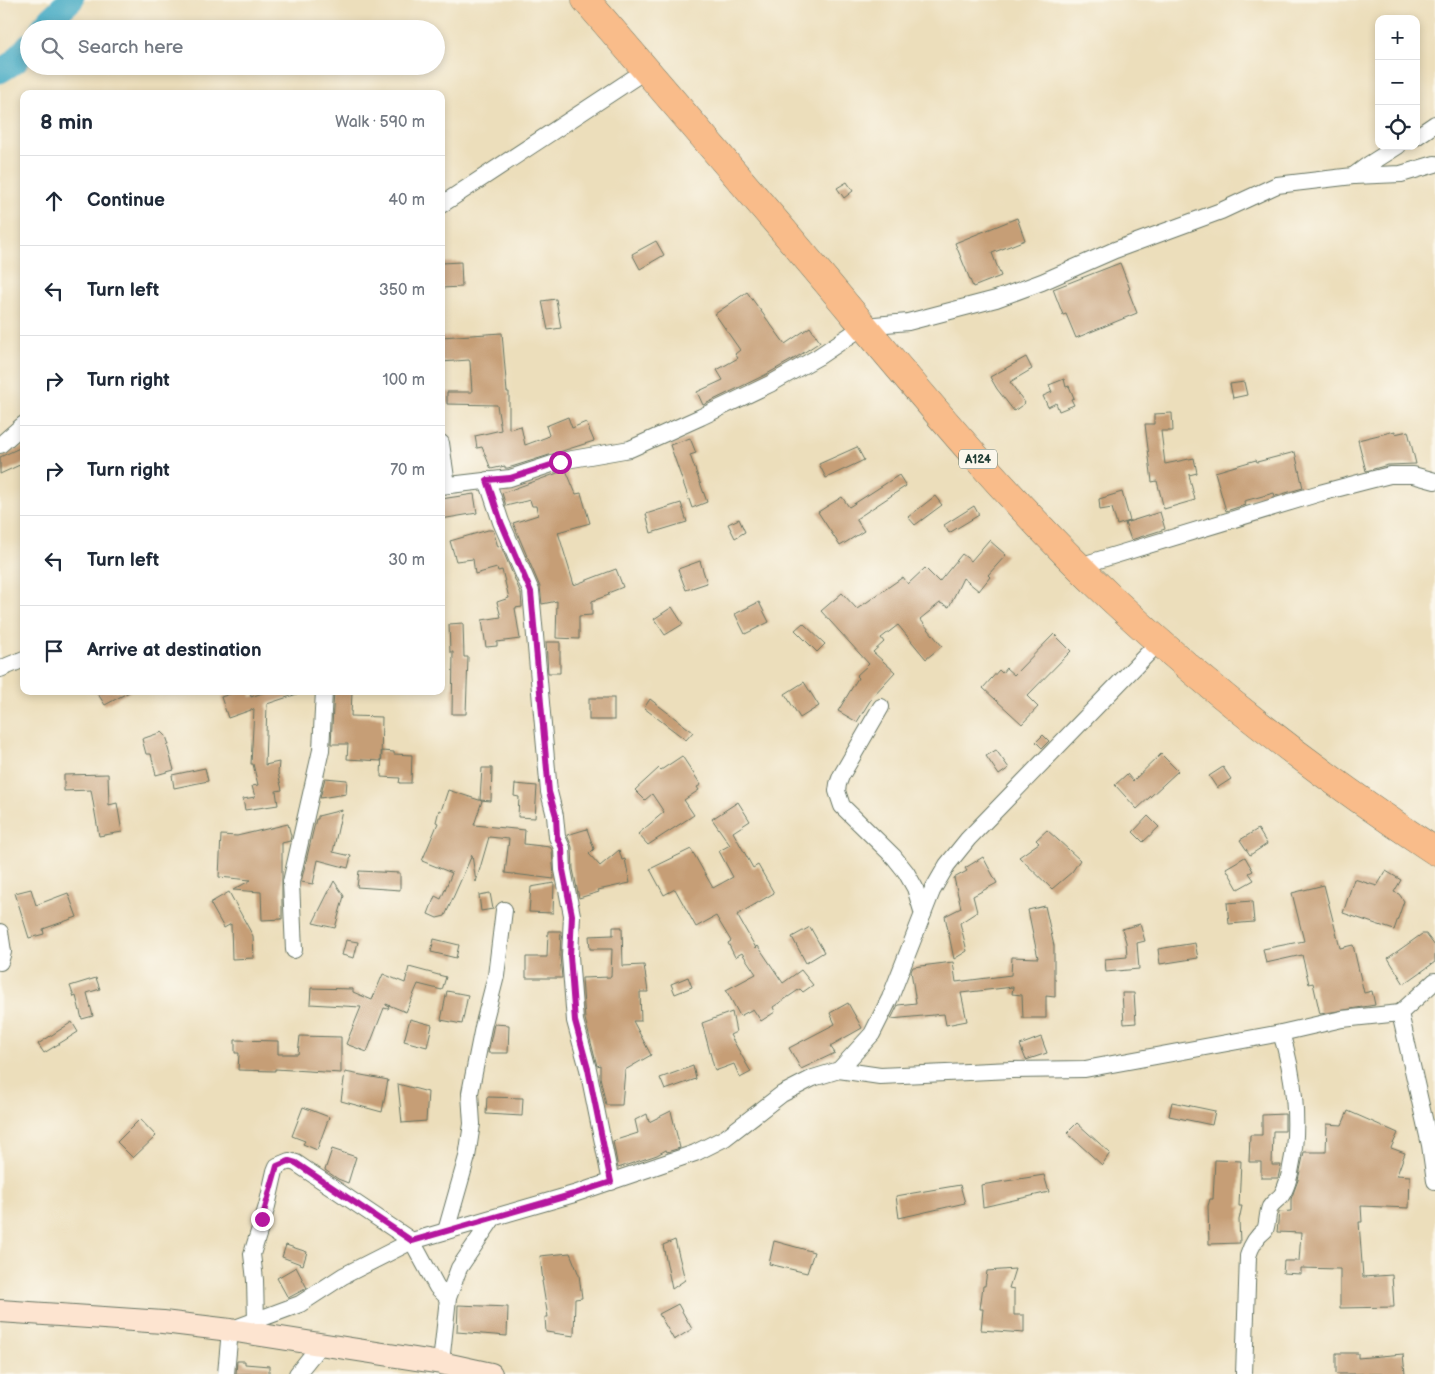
<!DOCTYPE html>
<html lang="en">
<head>
<meta charset="utf-8">
<style>
  :root { --surface:#fff; --page:#f2f2f3; --text:#1f2937; --muted:#747a83; --line:#e0e1e3 }
  body { margin:0; font-family:"Balsamiq Sans",sans-serif; background:var(--page); color:var(--text) }
  .controls { position:absolute; right:15px; top:15px; display:grid; overflow:hidden; border-radius:10px; box-shadow:0 2px 8px #0003 }
  .controls button { width:45px; height:45px; display:grid; place-items:center; padding:0; border:0; border-bottom:1px solid var(--line); background:var(--surface); color:var(--text); font:25px sans-serif }
  .stop { position:absolute; width:15px; height:15px; margin:-11px; border:4px solid #b5179e; border-radius:50%; background:#fff }
  .stop.end { background:#b5179e; border-color:#fff; box-shadow:0 1px 5px #0008 }
  .list { margin:0; padding:0; list-style:none }
  h2 { display:flex; justify-content:space-between; align-items:center; height:65px; margin:0; padding:0 20px; font-size:21px }
  h2 small { font-size:16px; font-weight:400; color:var(--muted) }
  .list li { display:grid; grid-template-columns:32px 1fr auto; gap:15px; align-items:center; box-sizing:border-box; height:90px; padding:0 20px; border-top:1px solid var(--line) }
  .list b { display:block; font-size:19px; white-space:nowrap }
  .list em { font-size:16px; font-style:normal; color:var(--muted) }
  .icon { flex:none; width:28px; height:28px; fill:none; stroke:currentColor; stroke-width:2; stroke-linecap:round; stroke-linejoin:round }
  .map { position:relative; flex:none; width:1435px; height:1374px; overflow:hidden }
  .search { position:absolute; background:var(--surface); box-shadow:0 2px 8px #0003; left:20px; top:20px; width:425px; height:55px; display:flex; align-items:center; gap:12px; box-sizing:border-box; padding:0 18px; border-radius:28px; color:var(--muted); font-size:19px }
  .panel { position:absolute; background:var(--surface); box-shadow:0 2px 8px #0003; left:20px; top:90px; width:425px; height:605px; border-radius:10px }
  .map>svg:first-child { display:block }
  .lines { fill:none; stroke-linecap:round; stroke-linejoin:round }
  .river { stroke:#46acc5; stroke-width:25 }
  .building { fill:#c69e76 }
  .street-casing { stroke:#677563; stroke-width:18 }
  .secondary-casing { stroke:#677563; stroke-width:24 }
  .highway-casing { stroke:#677563; stroke-width:29 }
  .street { stroke:#fff; stroke-width:16 }
  .secondary { stroke:#fde4d0; stroke-width:22 }
  .highway { stroke:#f9bc8a; stroke-width:28 }
  .route { stroke:#b5179e; stroke-width:6 }
  .labels { text-anchor:middle; dominant-baseline:central; stroke-width:5; stroke-linejoin:round; paint-order:stroke }
  .shield { fill:#fbf7ec; stroke:#61756b; stroke-width:1 }
  .shield-label { font-size:12px; font-weight:bold; fill:#1f3d34 }
</style>
</head>
<body>
<div class="map">
<svg width="1435" height="1374" viewBox="0 0 1435 1374">
  <rect width="100%" height="100%" fill="#fbf7ec"/>
  <filter id="ink" filterUnits="userSpaceOnUse"><feTurbulence type="fractalNoise" baseFrequency=".02" numOctaves="2"/><feDisplacementMap in="SourceGraphic" scale="10" xChannelSelector="R" yChannelSelector="G"/><feConvolveMatrix kernelMatrix="1 2 1 2 8 2 1 2 1" color-interpolation-filters="sRGB"/></filter>
  <filter id="wash" filterUnits="userSpaceOnUse"><feTurbulence type="fractalNoise" baseFrequency=".0096" numOctaves="4" result="noise"/><feDisplacementMap in="SourceGraphic" scale="20" xChannelSelector="R" yChannelSelector="G"/><feGaussianBlur stdDeviation="1.12" result="paint"/><feColorMatrix in="noise" values="0 0 0 0 0 0 0 0 0 0 0 0 0 0 0 0 0 1.4 0 .05"/><feComposite in="paint" operator="in"/></filter>
  <g filter="url(#wash)">
    <rect width="100%" height="100%" fill="#ecdebb"/>
    <g class="lines">
      <g class="river">
        <path d="M42 29 51 18 71 0"/>
        <path d="M0 71 16 61 29 45"/>
      </g>
    </g>
    <g id="blocks">
      <g class="building">
        <path d="M847 182 853 191 844 198 837 188Z"/>
        <path d="M1017 218 1025 240 992 253 1001 276 973 287 955 243Z"/>
        <path d="M656 241 664 255 640 269 632 254Z"/>
        <path d="M461 262 462 287 441 288V263Z"/>
        <path d="M1120 263 1130 289 1128 290 1137 313 1076 338 1066 314 1063 315 1053 289Z"/>
        <path d="M747 292 785 344 810 327 820 342 797 357 765 375 703 405 697 392 723 380 717 370 738 358 735 354 740 350 715 314Z"/>
        <path d="M556 299 561 328 548 330 542 301Z"/>
        <path d="M502 333 507 392H509V429L521 426 525 445 547 437 549 435 546 426 568 417 572 428 586 422 594 441 508 468H505V466L491 469 482 447 477 448 475 436 501 430 497 405 447 404V392H472L470 362 469 360 441 362V337Z"/>
        <path d="M1026 357 1032 369 1010 382 1025 403 1014 411 997 389 990 377Z"/>
        <path d="M1064 379 1066 387 1069 386 1074 398 1071 399 1074 405 1059 411 1056 403 1048 407 1043 396 1052 392 1049 385Z"/>
        <path d="M1244 382 1247 395 1233 398 1230 384Z"/>
        <path d="M1172 413 1173 431H1161L1165 464 1194 458 1197 473 1189 475 1195 500 1164 509 1157 481 1152 482 1145 424H1154V414Z"/>
        <path d="M1395 431V434L1408 431 1416 464 1388 465 1366 471 1358 440Z"/>
        <path d="M690 438 696 453 690 455 707 502 692 508 670 445Z"/>
        <path d="M24 446V463L0 474V457Z"/>
        <path d="M857 447 864 460 826 478 819 464Z"/>
        <path d="M1295 452 1303 488 1275 496 1274 493 1244 501 1245 505 1226 511 1215 472 1256 460 1257 462Z"/>
        <path d="M566 470 576 494 581 493 590 523 558 532 574 585 616 569 623 587 608 593 609 595 592 601V615L579 616V639L556 638 557 601 542 604 540 587 513 523 538 515 536 506H532L530 500 506 506 502 493Z"/>
        <path d="M899 475 906 486 856 519 864 531 840 546 818 512 842 497 849 507Z"/>
        <path d="M1122 492 1130 521 1117 525 1112 508 1100 510 1099 499Z"/>
        <path d="M474 494 477 513 441 519V499Z"/>
        <path d="M935 496 942 505 915 525 908 517Z"/>
        <path d="M681 503 687 522 651 533 646 514Z"/>
        <path d="M974 506 979 515 949 533 944 525Z"/>
        <path d="M1160 512 1165 529 1131 540 1125 523Z"/>
        <path d="M739 519 745 532 735 538 728 524Z"/>
        <path d="M488 530H493L498 547 501 546 521 594 522 607 515 608 520 639 497 642V646L486 647 482 620 501 617 497 602 509 598 502 570 498 571 497 568 475 574 473 559 456 561 450 541Z"/>
        <path d="M989 540 1006 555 988 575 990 577 979 591 963 578 949 607 940 603 920 619 942 646 926 659 898 625 881 638 884 642 873 652 895 672 873 696 857 722 838 711 858 678 856 676 869 664 821 611 842 593 857 609 903 577 908 584 925 568 939 582 962 554 971 561Z"/>
        <path d="M700 561 707 583 686 590 678 569Z"/>
        <path d="M759 602 769 622 745 634 735 614Z"/>
        <path d="M672 607 683 624 665 635 654 619Z"/>
        <path d="M463 623 464 657H468L466 714H452L453 652H450L449 624Z"/>
        <path d="M803 623 825 644 817 652 795 630Z"/>
        <path d="M1054 634 1071 651 1027 696 1038 707 1022 724 983 688 999 670 1002 673 1006 668 1014 675Z"/>
        <path d="M546 642H560V673H548Z"/>
        <path d="M804 682 819 706 800 718 785 694Z"/>
        <path d="M96 691H131L105 705Z"/>
        <path d="M239 691H250L251 697 268 691H299L300 693 267 704 265 765 279 762 278 773 282 790 276 791 278 805 245 810 243 799 255 797 252 786 258 785 253 764H251L254 709 228 718 221 697Z"/>
        <path d="M334 691H352L351 716 382 717 381 761 347 759 348 744H331Z"/>
        <rect x="589" y="698" width="25" height="22"/>
        <path d="M650 699 693 732 686 740 644 708Z"/>
        <path d="M162 732 166 736 169 745H167L174 770 156 775 151 754H146L142 739Z"/>
        <path d="M1043 735 1049 741 1042 748 1036 742Z"/>
        <path d="M996 750 1009 768 999 775 986 756Z"/>
        <path d="M382 751 394 752V754L412 755 411 783H399L400 778 381 777Z"/>
        <path d="M1161 754 1178 771 1137 809 1115 785 1127 774 1133 781Z"/>
        <path d="M682 756 701 785 697 787 699 790 684 800 694 815 648 845 638 834 664 812 652 794 645 800 635 790 659 768 661 770Z"/>
        <path d="M1223 767 1231 779 1217 788 1209 776Z"/>
        <path d="M205 768 208 781 174 788 172 775Z"/>
        <path d="M482 768H492L491 801 480 800Z"/>
        <path d="M108 774 109 805 117 803 122 832 99 836 91 790 64 791V775Z"/>
        <path d="M325 778 347 780 346 794 320 798Z"/>
        <path d="M515 784 537 786 535 818 518 817 519 797 514 796Z"/>
        <path d="M448 790 482 801 474 825 525 830 524 844 550 847 552 850 554 879 505 873 509 839 489 837 476 882 472 855 445 916 437 918 428 914 435 896 441 899 452 873 422 861 438 823 436 822 439 810 441 811Z"/>
        <path d="M738 802 750 821 733 832 753 868 758 865 774 893 737 915 756 948 758 946 783 983 801 970 813 985 803 992 800 989 773 1007 775 1012 761 1021 753 1009 740 1016 726 990 756 974 742 953 735 957 728 943 731 941 716 916 696 927 675 889 664 895 650 869 691 849 713 888 733 877 719 851 730 845 712 819Z"/>
        <path d="M342 810 333 852 351 856 348 868 318 860 313 884 301 882 316 819H318V816Z"/>
        <path d="M1148 816 1159 827 1143 842 1133 832Z"/>
        <path d="M288 824 291 836 290 841 282 843V919L262 920 261 892 233 890 251 880 219 877 221 835 237 836Z"/>
        <path d="M587 829 594 849 589 854 600 866 619 850 622 860 625 859 630 883 598 890 599 892 579 898 573 869 572 847 567 835Z"/>
        <path d="M1258 829 1267 844 1250 855 1240 840Z"/>
        <path d="M1047 830 1080 860 1072 872 1052 889 1019 857 1039 843 1036 840Z"/>
        <path d="M983 857 997 883 973 896 977 912 960 923 967 951 954 959 945 916 961 908 954 878 967 871 965 868Z"/>
        <path d="M1245 857 1253 871 1249 873 1254 880 1238 889 1226 868Z"/>
        <path d="M359 871 400 873V890L357 887Z"/>
        <path d="M1386 871 1401 880 1394 892 1399 894 1404 901 1394 930 1343 913 1354 879 1377 886Z"/>
        <path d="M334 881 344 896 335 928 313 923Z"/>
        <path d="M554 883 553 913 529 912 531 887Z"/>
        <path d="M1324 885 1340 948 1353 945 1364 993 1372 991 1375 1005 1320 1014 1313 983 1309 984 1302 955 1266 963 1263 949 1304 941 1292 893Z"/>
        <path d="M31 889 36 905 68 893 77 917 43 929 44 934 29 938 15 893Z"/>
        <path d="M229 892 253 936 254 958 232 959 231 924 224 928 210 903Z"/>
        <path d="M490 893 493 909 481 911 479 895Z"/>
        <path d="M1252 901 1254 922 1229 924 1227 903Z"/>
        <path d="M1045 906 1054 946V979H1055V997L1046 996V1018H1023L1022 995 1012 994 1013 987 961 993 967 1021 946 1025 944 1014 891 1019 898 1005 916 1003 911 971 913 967 953 962 956 982 1011 975 1012 957 1038 958 1028 910Z"/>
        <path d="M1140 924 1145 941 1137 943 1139 969 1106 972 1105 959 1127 957 1126 942 1122 929Z"/>
        <path d="M613 927H622L623 966 644 965 648 992H640L641 1021H633L651 1055 625 1070 622 1105H606L600 1077V1065L597 1066 585 1019 582 978 611 977 612 949H590L589 936 613 935Z"/>
        <path d="M810 927 824 952 806 963 792 937Z"/>
        <path d="M548 931H561L560 956 562 978H526V957H547Z"/>
        <path d="M1422 934H1426L1435 946V962L1404 984 1388 958Z"/>
        <path d="M434 939 459 945 456 958 431 952Z"/>
        <path d="M346 940 358 942 354 958 342 955Z"/>
        <path d="M1195 943 1198 958 1160 964 1158 949Z"/>
        <path d="M409 967 446 977 442 990 418 984 406 1012 386 1004V1005L389 1007 388 1009 384 1008 367 1052 346 1044 361 1007 310 1004 311 988 353 989V992L372 1000 383 974 405 983Z"/>
        <path d="M688 977 692 987 675 994 671 984Z"/>
        <path d="M96 978 100 989 87 993 93 1016 82 1019 76 996 74 997 70 986Z"/>
        <path d="M447 991 468 995 462 1024 441 1020Z"/>
        <path d="M1122 993H1134L1136 1023 1124 1024Z"/>
        <path d="M848 1003 862 1028 830 1046 835 1053 801 1069 789 1048 835 1024 830 1013Z"/>
        <path d="M732 1012 736 1032 730 1035 751 1072 740 1078 734 1064 715 1071 702 1023Z"/>
        <path d="M410 1019 432 1025 427 1047 404 1041Z"/>
        <path d="M72 1022 78 1032 44 1053 38 1044Z"/>
        <path d="M494 1024 509 1025 508 1053H488Z"/>
        <path d="M300 1036 341 1037V1073L275 1069V1071L238 1070 239 1053H235V1040L278 1041V1054H298Z"/>
        <path d="M1041 1037 1047 1053 1026 1060 1020 1045Z"/>
        <path d="M693 1066 696 1079 665 1090 660 1078Z"/>
        <path d="M345 1072 388 1080 382 1112 341 1101Z"/>
        <path d="M398 1084 428 1092 426 1121 402 1123Z"/>
        <path d="M487 1097 523 1098 522 1116 486 1114Z"/>
        <path d="M1172 1102 1215 1111 1212 1125 1169 1116Z"/>
        <path d="M303 1107 329 1117 317 1150 303 1144 305 1141 292 1136Z"/>
        <path d="M671 1111 680 1148 667 1152 666 1150 657 1155 618 1168 613 1141 638 1133 635 1120 647 1114 649 1122Z"/>
        <path d="M1348 1111 1398 1133 1391 1148 1405 1153 1397 1175 1410 1176 1409 1208 1361 1206 1362 1222H1359L1363 1277 1392 1275 1394 1307 1340 1308V1269L1301 1268V1274L1283 1273 1284 1261H1299L1301 1233 1277 1232 1279 1212 1291 1211V1199L1298 1180 1304 1152H1326L1327 1124 1342 1125Z"/>
        <path d="M1285 1114V1131H1273L1272 1165H1281L1278 1178H1261V1162H1249L1250 1135H1262V1115Z"/>
        <path d="M140 1119 156 1136 133 1158 117 1142Z"/>
        <path d="M1077 1123 1110 1153 1102 1165 1067 1133Z"/>
        <path d="M332 1149 356 1157 348 1183 338 1179 325 1170Z"/>
        <path d="M1215 1160 1241 1161 1239 1206H1242L1239 1220 1240 1243 1209 1244 1208 1206 1210 1199H1213Z"/>
        <path d="M1044 1175 1049 1192 983 1207 981 1185Z"/>
        <path d="M960 1185 965 1203 899 1218 896 1196Z"/>
        <path d="M675 1240 685 1280 672 1289 663 1245Z"/>
        <path d="M774 1241 814 1252 807 1273 769 1264Z"/>
        <path d="M286 1245 307 1252 303 1265 282 1257Z"/>
        <path d="M570 1253 579 1275 582 1298 575 1299 574 1336 546 1332 545 1317H548L542 1281H543L540 1256Z"/>
        <path d="M296 1267 307 1288 288 1298 277 1278Z"/>
        <path d="M1015 1269 1009 1288 1014 1289V1315H1024V1333L981 1330 983 1309H980L983 1286H985L987 1271Z"/>
        <path d="M678 1304 692 1329 674 1340 659 1314Z"/>
        <path d="M458 1305 508 1307 507 1336 457 1332Z"/>
        <path d="M1336 1353H1358V1358L1403 1354 1405 1374H1336Z"/>
        <path d="M237 1361H245V1364L269 1366V1374H236Z"/>
      </g>
    </g>
  </g>
  <g filter="url(#ink)">
    <use href="#blocks" fill-opacity="0" stroke="#677563" stroke-width="1"/>
    <g class="lines">
      <defs>
        <g id="street">
          <path d="M1416 137 1435 124"/>
          <path d="M1353 176 1368 165 1398 146"/>
          <path d="M441 205 646 70"/>
          <path d="M441 443 447 485"/>
          <path d="M0 445 24 424"/>
          <path d="M487 480 501 522 531 591 549 792 555 816 557 837 562 848 563 870 572 915 570 956 575 1021 588 1069 611 1182"/>
          <path d="M441 486 510 478 561 461 630 449 701 417 770 384 818 357 864 326 908 322 996 299 1042 282 1115 250 1221 211 1277 185 1353 176 1401 174 1435 164"/>
          <path d="M1079 566 1320 493 1366 481 1390 475H1413L1435 481"/>
          <path d="M1159 642 968 839 947 865 932 891 890 998 872 1034 839 1070 880 1076 1012 1070 1085 1069 1281 1033 1342 1019 1400 1013"/>
          <path d="M0 669 24 659"/>
          <path d="M881 707 841 776 838 784 837 791 842 806 894 857 906 872 915 888 923 914"/>
          <path d="M0 932 3 952 0 962"/>
          <path d="M294 950 291 882 321 750 324 691"/>
          <path d="M1435 981 1400 1013 1430 1145 1435 1181"/>
          <path d="M446 1231 467 1157 472 1124 470 1093 483 1027 496 976 504 910"/>
          <path d="M256 1321 255 1280 252 1254 267 1206 275 1171 277 1166 289 1161 296 1163 412 1241 437 1287 448 1298"/>
          <path d="M441 1363 448 1298 459 1268 493 1218"/>
          <path d="M226 1374 230 1330 300 1304 343 1276 412 1241 574 1194 695 1153 725 1138 782 1094 813 1078 839 1070"/>
          <path d="M297 1374 321 1344"/>
          <path d="M1244 1374 1248 1256C1251 1246 1257 1236 1265 1230 1268 1223 1267 1214 1270 1207 1273 1202 1277 1200 1281 1196 1286 1189 1290 1175 1291 1167 1300 1125 1294 1073 1281 1033"/>
        </g>
        <path id="secondary" d="M0 1311 163 1322 230 1330 441 1363 491 1374"/>
        <path id="highway" d="M586 0C673 101 760 202 846 305 930 405 1015 507 1110 597 1211 692 1320 775 1435 851"/>
      </defs>
      <use href="#street" class="street-casing"/>
      <use href="#secondary" class="secondary-casing"/>
      <use href="#highway" class="highway-casing"/>
      <use href="#street" class="street"/>
      <use href="#secondary" class="secondary"/>
      <use href="#highway" class="highway"/>
    </g>
  </g>
  <g class="lines" filter="url(#ink)">
    <path class="route" d="M262 1219 277 1166 289 1161 296 1163 412 1241 574 1194 611 1182 588 1069 575 1021 570 956 572 915 563 870 562 848 557 837 556 816 549 792 531 592 501 522 487 480 510 478 560 462"/>
  </g>
  <g class="labels">
    <rect class="shield" x="959" y="449.5" width="38" height="19" rx="4"/>
    <g class="shield-label">
      <text x="978" y="459">A124</text>
    </g>
  </g>
</svg>
<div class="controls">
<button>+</button>
<button>−</button>
<button><svg class="icon" aria-label="locate" viewBox="0 0 24 24"><circle cx="12" cy="12" r="6"/><path d="M12 2v4M12 18v4M2 12h4M18 12h4"/></svg></button>
</div>
<div class="stop" style="left:560px;top:462px"></div>
<div class="stop end" style="left:262px;top:1219px"></div>
<div class="search"><svg class="icon" aria-label="search" viewBox="0 0 24 24"><circle cx="10" cy="10" r="6"/><path d="M15 15l6 6"/></svg>Search here</div>
<section class="panel">
<h2>8 min<small>Walk · 590 m</small></h2>
<ul class="list">
<li><svg class="icon" aria-label="ahead" viewBox="0 0 24 24"><path d="M12 20V5M6 11l6-6 6 6"/></svg><div><b>Continue</b></div><em>40 m</em></li>
<li><svg class="icon" aria-label="left" viewBox="0 0 24 24"><path d="M17 20v-9H6M10 6l-5 5 5 5"/></svg><div><b>Turn left</b></div><em>350 m</em></li>
<li><svg class="icon" aria-label="right" viewBox="0 0 24 24"><path d="M7 20v-9h11M14 6l5 5-5 5"/></svg><div><b>Turn right</b></div><em>100 m</em></li>
<li><svg class="icon" aria-label="right" viewBox="0 0 24 24"><path d="M7 20v-9h11M14 6l5 5-5 5"/></svg><div><b>Turn right</b></div><em>70 m</em></li>
<li><svg class="icon" aria-label="left" viewBox="0 0 24 24"><path d="M17 20v-9H6M10 6l-5 5 5 5"/></svg><div><b>Turn left</b></div><em>30 m</em></li>
<li><svg class="icon" aria-label="arrive" viewBox="0 0 24 24"><path d="M6 21V4h12l-3 4 3 4H6"/></svg><div><b>Arrive at destination</b></div></li>
</ul>
</section>
</div>
</body>
</html>
